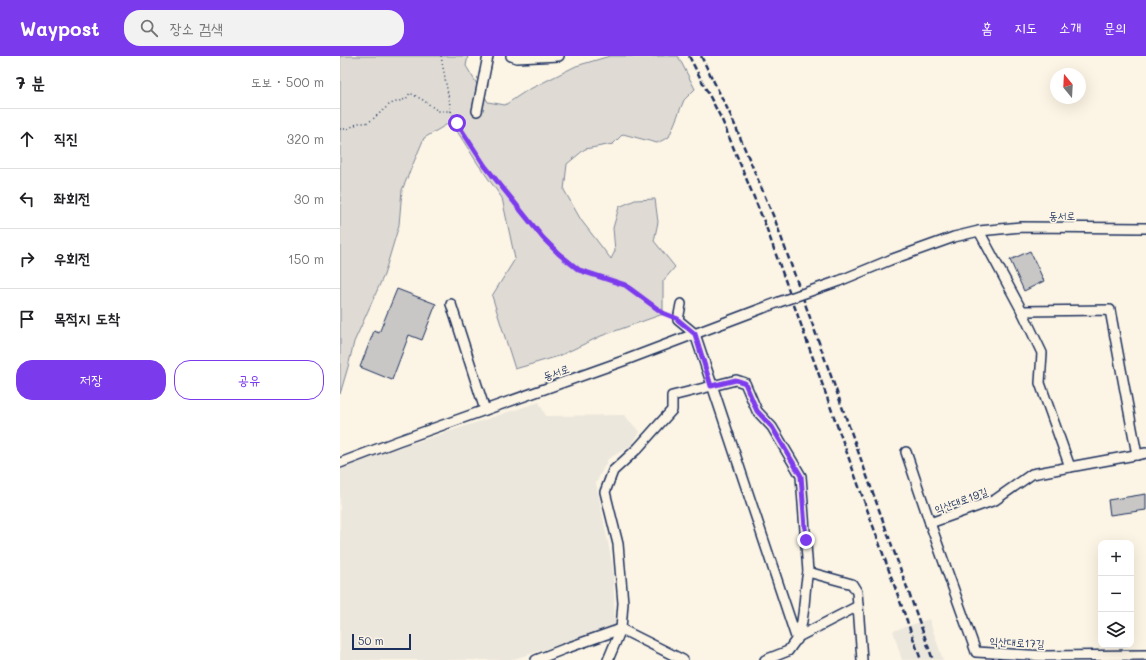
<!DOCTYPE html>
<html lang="ko">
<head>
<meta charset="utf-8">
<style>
  :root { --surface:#fff; --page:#f2f2f2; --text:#202124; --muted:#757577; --line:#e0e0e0; --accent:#7c3aed }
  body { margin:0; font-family:Mali,"Poor Story",sans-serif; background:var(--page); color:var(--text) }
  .controls { position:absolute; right:12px; bottom:12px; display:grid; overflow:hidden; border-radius:8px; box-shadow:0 4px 16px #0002 }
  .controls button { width:36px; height:36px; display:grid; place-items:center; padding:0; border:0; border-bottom:1px solid var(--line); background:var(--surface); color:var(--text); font:20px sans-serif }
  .compass { position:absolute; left:710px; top:12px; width:36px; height:36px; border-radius:50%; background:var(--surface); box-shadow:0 4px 16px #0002; rotate:342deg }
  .scale { position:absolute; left:12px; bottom:10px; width:59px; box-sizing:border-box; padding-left:4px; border:2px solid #1b2f5e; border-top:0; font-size:11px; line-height:14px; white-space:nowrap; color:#1b2f5e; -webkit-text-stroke:3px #fcf5e5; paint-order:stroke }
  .stop { position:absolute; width:12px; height:12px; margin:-9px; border:3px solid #7c3aed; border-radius:50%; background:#fff }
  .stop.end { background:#7c3aed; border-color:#fff; box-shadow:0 1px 4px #0008 }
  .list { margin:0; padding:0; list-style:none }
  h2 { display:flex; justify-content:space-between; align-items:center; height:52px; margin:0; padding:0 16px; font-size:17px }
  h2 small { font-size:13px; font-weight:400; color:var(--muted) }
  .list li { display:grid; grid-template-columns:26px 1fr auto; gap:12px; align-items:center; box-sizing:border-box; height:60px; padding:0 16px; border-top:1px solid var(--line) }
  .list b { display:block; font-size:15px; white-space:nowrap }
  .list em { font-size:13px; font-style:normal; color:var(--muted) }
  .actions { display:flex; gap:8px; padding:12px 16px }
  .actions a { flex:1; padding:9px 0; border:1px solid var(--accent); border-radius:16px; text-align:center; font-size:14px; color:var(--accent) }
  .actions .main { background:var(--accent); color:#fff }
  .icon { flex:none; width:22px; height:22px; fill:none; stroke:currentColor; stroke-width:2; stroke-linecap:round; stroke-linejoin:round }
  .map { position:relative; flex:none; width:806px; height:604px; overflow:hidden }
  header { display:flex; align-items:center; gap:24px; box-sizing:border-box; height:56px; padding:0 20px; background:var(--accent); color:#fff }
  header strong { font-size:19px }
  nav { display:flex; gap:22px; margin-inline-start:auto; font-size:14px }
  .search { width:280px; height:36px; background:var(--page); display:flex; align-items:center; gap:10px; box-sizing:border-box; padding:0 14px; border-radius:16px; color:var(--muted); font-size:15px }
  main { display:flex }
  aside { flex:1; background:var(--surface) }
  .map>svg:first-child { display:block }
  .built { fill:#ece7dc }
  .green { fill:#dfdbd4; stroke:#7d8599 }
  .building { fill:#c8c7c6; stroke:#1b2f5e }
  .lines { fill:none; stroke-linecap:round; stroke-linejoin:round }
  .minor-casing { stroke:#1b2f5e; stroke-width:12 }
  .path { stroke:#1b2f5e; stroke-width:1.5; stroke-dasharray:1 3; stroke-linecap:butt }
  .minor { stroke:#fcf5e5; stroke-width:9 }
  .rail { stroke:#1b2f5e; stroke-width:2.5; stroke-dasharray:6 3; stroke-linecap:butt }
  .minor-bridge-casing { stroke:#1b2f5e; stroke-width:12; stroke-linecap:butt }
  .minor-bridge { stroke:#fcf5e5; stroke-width:9 }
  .route { stroke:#7c3aed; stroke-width:5 }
  .labels { text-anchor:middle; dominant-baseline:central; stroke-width:3.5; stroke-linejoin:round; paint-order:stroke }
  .street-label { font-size:11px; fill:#1b2f5e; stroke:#fcf5e5 }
</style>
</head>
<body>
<header>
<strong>Waypost</strong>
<div class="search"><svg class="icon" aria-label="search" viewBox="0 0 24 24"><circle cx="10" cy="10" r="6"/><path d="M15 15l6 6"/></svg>장소 검색</div>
<nav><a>홈</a><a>지도</a><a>소개</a><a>문의</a></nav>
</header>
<main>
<aside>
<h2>7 분<small>도보 · 500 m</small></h2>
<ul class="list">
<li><svg class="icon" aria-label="ahead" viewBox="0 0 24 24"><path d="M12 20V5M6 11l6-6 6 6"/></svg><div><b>직진</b></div><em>320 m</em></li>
<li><svg class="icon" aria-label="left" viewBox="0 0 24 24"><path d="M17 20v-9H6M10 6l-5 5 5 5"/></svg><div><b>좌회전</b></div><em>30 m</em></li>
<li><svg class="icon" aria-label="right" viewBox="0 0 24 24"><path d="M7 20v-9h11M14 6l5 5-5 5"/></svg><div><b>우회전</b></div><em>150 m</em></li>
<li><svg class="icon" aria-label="arrive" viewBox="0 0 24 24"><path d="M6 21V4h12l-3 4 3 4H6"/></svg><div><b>목적지 도착</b></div></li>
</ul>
<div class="actions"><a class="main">저장</a><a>공유</a></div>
</aside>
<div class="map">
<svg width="806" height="604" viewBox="0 0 806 604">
  <rect width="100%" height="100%" fill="#fcf5e5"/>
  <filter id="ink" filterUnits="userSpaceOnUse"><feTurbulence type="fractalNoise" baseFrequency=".025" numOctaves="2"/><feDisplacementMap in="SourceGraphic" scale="8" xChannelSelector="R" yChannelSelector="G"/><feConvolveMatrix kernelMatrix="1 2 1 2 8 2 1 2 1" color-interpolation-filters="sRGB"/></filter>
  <g filter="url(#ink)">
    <g class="built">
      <path d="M199 346 206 360 284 359 300 376 291 390 268 403 256 427 273 512 275 571 171 604H0V414L25 403Z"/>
      <path d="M589 563 603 604H562L553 575Z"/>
    </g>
    <path class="green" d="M0 0H128L126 10 148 46 165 49 186 35 236 10 270 0H338L355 33 344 44 329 81 317 87 283 78 273 88 245 93 227 108 224 134 241 164 271 203 275 195 273 172 279 151 295 144 315 143 318 166 314 185 335 211 323 225V258L261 280 219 300 175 313 152 240 175 203 162 142 138 108 115 72 116 63 84 82 62 134 59 169 44 219 14 286 8 311 0 338Z"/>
    <g class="building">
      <path d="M690 195 704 225 684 235 670 204Z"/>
      <path d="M57 233 96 248 82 284 69 279 52 324 20 311 34 275 39 277Z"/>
      <path d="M806 438V454L770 459 768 444Z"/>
    </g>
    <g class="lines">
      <defs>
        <g id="minor">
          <path d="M171 0 177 2 219 0"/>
          <path d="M137 55 148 0"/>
          <path d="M639 175 682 255 702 297 700 327 730 411"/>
          <path d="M499 225 550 204 614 181 639 175 681 171 806 172"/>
          <path d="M111 248 145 354"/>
          <path d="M341 248 338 264 355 278 457 584"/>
          <path d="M682 255 770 254 797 399"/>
          <path d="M566 396 590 467 636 596 706 600 806 599"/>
          <path d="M0 407 58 385 283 305 439 246"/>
          <path d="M590 467 655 444 692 418 806 397"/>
          <path d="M458 581C466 560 463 538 468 516"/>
          <path d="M196 604 224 593 281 573 343 604"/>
          <path d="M268 604 281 573 283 547 278 488 265 436 273 415 298 392 332 354V340L396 324 405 327 417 355 432 371 461 420 468 516 512 528 517 536 522 604"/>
          <path d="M425 604 448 595 458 581 518 550"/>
        </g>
      </defs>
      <use href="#minor" class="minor-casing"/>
      <g class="path">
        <path d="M101 0 111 55 117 67 145 110 203 182 219 198 239 214 285 229 323 257 331 260"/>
        <path d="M0 73H7L19 67H26L32 64 50 48 66 43 70 37 83 44 98 55H111"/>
      </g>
      <use href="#minor" class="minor"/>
      <g class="rail">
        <path d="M349 0 382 64 425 168 581 604"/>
        <path d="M361 0 391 60 435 164 593 604"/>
      </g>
      <defs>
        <path id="minor-bridge" d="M439 246 499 225"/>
      </defs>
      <use href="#minor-bridge" class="minor-bridge-casing"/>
      <use href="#minor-bridge" class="minor-bridge"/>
    </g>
  </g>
  <g class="lines" filter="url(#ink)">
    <path class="route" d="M117 67 145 110 203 182 219 198 239 214 285 229 323 257 338 263V264L355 278 371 330 396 324 405 327 417 355 432 371 461 420 466 484"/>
  </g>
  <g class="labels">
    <g class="street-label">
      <text x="722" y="159">동서로</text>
      <text transform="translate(216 316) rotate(-19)">동서로</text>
      <text transform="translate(621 444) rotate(-20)">익산대로19길</text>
      <text transform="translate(677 586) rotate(3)">익산대로17길</text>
    </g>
  </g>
</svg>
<div class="controls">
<button>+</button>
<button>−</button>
<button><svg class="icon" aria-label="layers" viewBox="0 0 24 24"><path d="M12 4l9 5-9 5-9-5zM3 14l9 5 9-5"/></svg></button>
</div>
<svg class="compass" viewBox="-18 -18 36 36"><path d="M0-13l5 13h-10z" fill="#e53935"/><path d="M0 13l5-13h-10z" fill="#757577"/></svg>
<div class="scale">50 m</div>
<div class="stop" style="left:117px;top:67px"></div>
<div class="stop end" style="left:466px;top:484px"></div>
</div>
</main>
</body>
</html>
